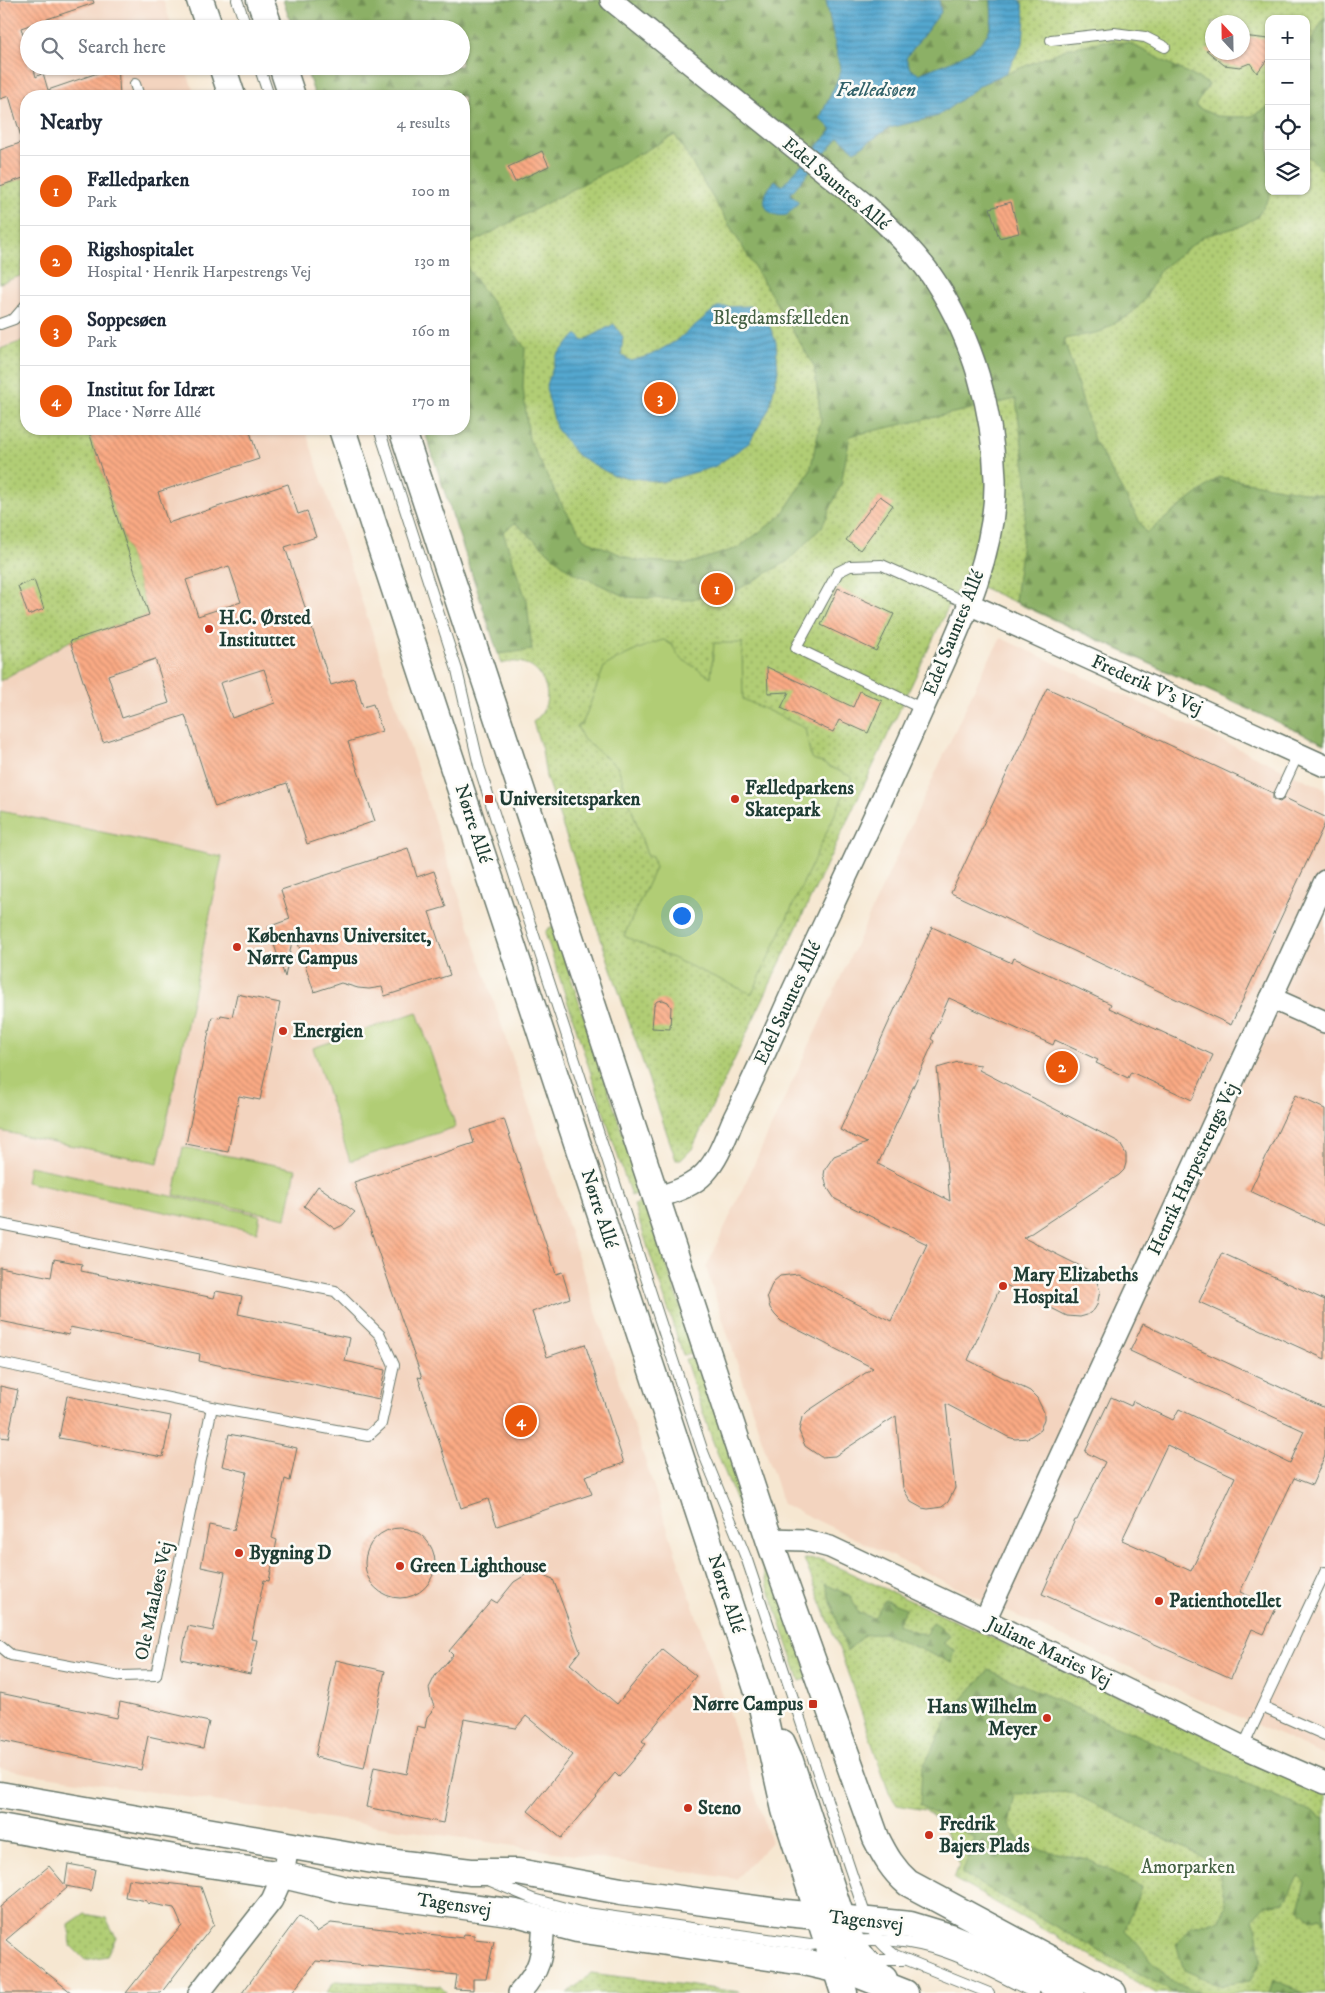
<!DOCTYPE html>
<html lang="en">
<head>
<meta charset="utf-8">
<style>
  :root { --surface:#fff; --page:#f6f6f7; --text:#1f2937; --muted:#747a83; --line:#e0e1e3; --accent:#ea580c }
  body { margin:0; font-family:"IM FELL DW Pica",serif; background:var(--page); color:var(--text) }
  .controls { position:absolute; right:15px; top:15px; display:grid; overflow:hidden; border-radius:10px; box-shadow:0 1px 4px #0004 }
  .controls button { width:45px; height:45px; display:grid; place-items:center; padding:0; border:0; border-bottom:1px solid var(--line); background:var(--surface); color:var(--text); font:25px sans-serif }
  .compass { position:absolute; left:1205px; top:15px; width:45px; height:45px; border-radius:50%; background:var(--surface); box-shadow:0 1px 4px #0004; rotate:338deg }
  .you { position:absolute; left:681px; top:915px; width:18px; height:18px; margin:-12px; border:4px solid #fff; border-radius:50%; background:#1a73e8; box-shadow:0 0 0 8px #1a73e833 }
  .badge { display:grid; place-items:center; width:32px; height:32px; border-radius:50%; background:var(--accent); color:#fff; font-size:16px; font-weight:700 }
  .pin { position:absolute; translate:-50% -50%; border:2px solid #fff; box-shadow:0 1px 5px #0006 }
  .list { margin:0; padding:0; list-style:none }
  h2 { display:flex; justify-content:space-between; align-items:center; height:65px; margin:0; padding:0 20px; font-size:21px }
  h2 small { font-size:16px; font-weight:400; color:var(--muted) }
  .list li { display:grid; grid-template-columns:32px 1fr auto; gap:15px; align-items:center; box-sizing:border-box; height:70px; padding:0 20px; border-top:1px solid var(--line) }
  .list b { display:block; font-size:19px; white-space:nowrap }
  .list p { margin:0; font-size:16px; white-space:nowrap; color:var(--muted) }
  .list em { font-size:16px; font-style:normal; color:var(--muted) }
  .icon { flex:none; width:28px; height:28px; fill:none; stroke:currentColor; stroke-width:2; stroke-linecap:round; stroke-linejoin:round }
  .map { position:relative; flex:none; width:1325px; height:1993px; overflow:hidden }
  .search { position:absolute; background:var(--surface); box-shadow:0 1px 4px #0004; left:20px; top:20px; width:450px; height:55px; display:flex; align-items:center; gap:12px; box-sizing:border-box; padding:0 18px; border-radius:28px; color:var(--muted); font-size:19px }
  .panel { position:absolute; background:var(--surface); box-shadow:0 1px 4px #0004; left:20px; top:90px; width:450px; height:345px; border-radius:20px }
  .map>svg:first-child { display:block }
  .built { fill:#f3d4bf }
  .grass { fill:url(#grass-dots); stroke:#688554; fill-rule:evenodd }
  .forest { fill:url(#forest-firs); stroke:#56764d }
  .pitch { fill:#b1cd74; stroke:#688554 }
  .water { fill:url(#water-rules); stroke:#3a7282 }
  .building { fill:url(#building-back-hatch); fill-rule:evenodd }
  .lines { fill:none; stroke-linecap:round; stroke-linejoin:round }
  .service-casing { stroke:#6a786b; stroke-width:12 }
  .minor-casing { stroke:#6a786b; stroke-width:24 }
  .tertiary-casing { stroke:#6a786b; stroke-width:29 }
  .service { stroke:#fff; stroke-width:10 }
  .minor { stroke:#fff; stroke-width:21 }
  .tertiary { stroke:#fff; stroke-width:26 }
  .poi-dot { fill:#c8321e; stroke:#fdfcf7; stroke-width:2 }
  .labels { text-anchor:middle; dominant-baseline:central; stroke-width:5; stroke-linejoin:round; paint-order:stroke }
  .street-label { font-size:19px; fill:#1f3d34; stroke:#fdfcf7 }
  .park-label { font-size:19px; fill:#446144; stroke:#fdfcf7 }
  .poi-label { font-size:19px; font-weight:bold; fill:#1f3d34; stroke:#fdfcf7; text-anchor:start }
  .water-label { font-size:20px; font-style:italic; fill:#32626a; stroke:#fdfcf7 }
</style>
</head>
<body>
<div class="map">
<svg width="1325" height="1993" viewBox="0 0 1325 1993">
  <defs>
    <pattern id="grass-dots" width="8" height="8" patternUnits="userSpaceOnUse" patternTransform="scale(1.25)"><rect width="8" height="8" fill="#b1cd74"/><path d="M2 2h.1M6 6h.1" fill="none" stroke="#8fa860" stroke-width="1.8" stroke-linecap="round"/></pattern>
    <pattern id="forest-firs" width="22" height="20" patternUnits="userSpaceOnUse" patternTransform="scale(1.25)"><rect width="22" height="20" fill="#8cb066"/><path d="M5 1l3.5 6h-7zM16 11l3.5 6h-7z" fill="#729055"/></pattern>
    <pattern id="water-rules" width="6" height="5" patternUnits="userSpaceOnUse" patternTransform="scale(1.25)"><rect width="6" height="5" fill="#54a7cf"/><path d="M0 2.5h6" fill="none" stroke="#4589a9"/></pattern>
    <pattern id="building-back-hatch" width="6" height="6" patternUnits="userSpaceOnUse" patternTransform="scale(1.25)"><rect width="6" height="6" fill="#fbaa84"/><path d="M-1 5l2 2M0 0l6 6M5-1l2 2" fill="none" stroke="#cb8c6d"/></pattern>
  </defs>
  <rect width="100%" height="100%" fill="#fdfcf7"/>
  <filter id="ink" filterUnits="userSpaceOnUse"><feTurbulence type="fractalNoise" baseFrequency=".02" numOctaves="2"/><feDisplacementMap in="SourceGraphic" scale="10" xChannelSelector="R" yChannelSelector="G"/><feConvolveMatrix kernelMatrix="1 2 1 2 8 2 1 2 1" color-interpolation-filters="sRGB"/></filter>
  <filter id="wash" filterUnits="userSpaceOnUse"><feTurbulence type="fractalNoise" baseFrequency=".0096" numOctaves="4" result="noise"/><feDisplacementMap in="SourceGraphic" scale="20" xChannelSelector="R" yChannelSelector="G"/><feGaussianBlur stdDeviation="1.12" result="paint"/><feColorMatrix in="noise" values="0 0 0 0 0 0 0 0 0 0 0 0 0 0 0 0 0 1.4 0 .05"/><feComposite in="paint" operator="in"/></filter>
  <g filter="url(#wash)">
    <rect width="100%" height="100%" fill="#f6e7d1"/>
    <g class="built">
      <path d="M0 0H163L173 29H29V66H185L195 96H26V429H305L771 1842 736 1879 32 1774 0 1768Z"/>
      <path d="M1001 638 1325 789V1756L1004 1610 783 1504 706 1268 984 668Z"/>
    </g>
    <g class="grass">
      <path d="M283 0H1325V744L962 578 692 1149 681 1160H676L546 777 542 750 533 722C564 699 538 651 502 664L424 429H464V96H315L305 66H461V29H293ZM1269 19H1306V191H1269ZM1212 22H1242V52H1212Z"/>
      <path d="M26 177V246L20 276 0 283V186Z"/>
      <path d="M26 340V429H88L149 615 70 641 0 681V349Z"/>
      <path d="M554 927 642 1191 631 1196 545 933 548 928Z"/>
      <path d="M646 1201 696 1354 683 1355 634 1205Z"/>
      <path d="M697 1358 811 1678 800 1681 761 1565 712 1439 685 1359Z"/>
      <path d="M804 1559 822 1560 1325 1791V1993H1156L954 1879 959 1865 942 1824 925 1810 897 1805 889 1793 842 1656Z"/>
      <path d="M85 1914 106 1918 116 1937 107 1956 85 1960 71 1946 69 1925Z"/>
      <path d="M591 1973 740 1992 741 1993H568Z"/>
      <path d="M335 1981 440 1986 447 1993H326Z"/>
    </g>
    <g class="forest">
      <path d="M283 0H826L841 72 820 118 855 151 889 128 938 116 982 84 1066 49 1103 41 1129 43 1209 84 1195 106 1216 116 1238 117 1252 116 1269 107V191H1271L1268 200 1257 217 1239 227 1204 236 1160 270 1143 302 1129 315 1100 332 1064 339 1094 440 1146 533 1219 477 1325 496V744L1015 601 1028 490 1016 399 850 436 841 485 822 527 788 561 737 590 687 600 627 597 570 571 515 523 503 532 527 602 532 650 498 654 424 429H464V264L525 348 523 387 529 439 559 500 584 539 633 560 687 564 738 548 781 516 810 471 821 419 814 366 675 135 464 247V96H315L305 66H461V29H293Z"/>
      <path d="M939 0H991C991 8 993 20 990 28 980 55 943 63 919 74L910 69 906 58 941 12Z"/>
      <path d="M1325 17V168L1321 169 1306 154V57L1310 43Z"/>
      <path d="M825 1584 851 1596 858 1613 874 1618 885 1600 906 1608 897 1625 925 1635 933 1622 950 1635 943 1643 955 1650 952 1663 883 1633 864 1635 847 1651Z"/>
      <path d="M989 1670 1325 1818V1924L1321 1917 1311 1920 1299 1908 1306 1883 1299 1876 1284 1902 1266 1905 1253 1919 1258 1933 1261 1959 1250 1981 1219 1985 1184 1970 1176 1944 1191 1927 1220 1920 1226 1904 1217 1864 1070 1792 1015 1794 1009 1825 1024 1846 1087 1859 1141 1887 1125 1930 1169 1980 1201 1993H1174L962 1874 975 1838 920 1805 922 1769 953 1709Z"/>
      <path d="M1273 1980 1303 1993H1269Z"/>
    </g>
    <g class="pitch">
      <path d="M664 640 672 645 680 658 711 677 714 643H742L743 699 805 728 811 758 852 777 752 994 624 936 655 868 652 857 647 855 618 767 583 739 577 726 580 724 582 725 604 667C609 662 657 640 664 640Z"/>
      <path d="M0 811 222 857 158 1163 0 1131Z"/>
      <path d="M417 1012 456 1127 350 1161 313 1048Z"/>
      <path d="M183 1147 296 1169 286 1218 174 1195Z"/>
      <path d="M29 1166 260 1215 257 1232 26 1182Z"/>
    </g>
    <g class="water">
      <path d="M826 0H939L941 12 906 58 910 69 919 74C943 63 980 55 990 28 993 20 991 8 991 0H1021L1025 16 1023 43 1006 73 982 84 938 116 889 128 855 151 839 137 790 194 799 202 787 215C774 218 760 209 766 194 767 189 772 185 775 180L782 186 832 130 820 118 841 72Z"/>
      <path d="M750 306 760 312 770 327 776 342 778 371 769 409 749 443 714 467 661 482 612 475 577 455 556 428 546 388 557 355 577 334 583 341 614 324 623 337 621 355 631 361 651 355 676 341 717 307Z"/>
    </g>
    <g id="blocks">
      <g class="building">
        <path d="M0 0H93L94 3 21 28 29 54V66H33L36 77 43 73 48 90 118 66 120 96H26V140H22L9 96 0 99Z"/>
        <path d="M1242 36 1269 39V57L1257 73 1250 63 1240 67 1224 65 1206 50 1212 49V52H1242Z"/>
        <path d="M26 141V177L0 186V150Z"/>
        <path d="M542 151 549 166 515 182 508 167Z"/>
        <path d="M1011 202 1019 233 999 238 990 208Z"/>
        <path d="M88 429H249L259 459 158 492 168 523 288 484 298 514 307 511 316 537 285 547 331 685 354 678 363 707 373 704 382 731 348 742 375 821 307 844 287 783 215 807 185 715 103 742 70 641 149 615ZM229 566 241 602 198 616 186 580ZM155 659 169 703 122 718 108 675ZM264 669 275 703 232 718 220 683Z"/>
        <path d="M880 496 893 505 860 550 846 540Z"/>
        <path d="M34 580 44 609 28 615 18 586Z"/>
        <path d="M838 588 894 614 876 651 821 625Z"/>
        <path d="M767 667 853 707 860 691 882 701 868 733 839 720 833 732 781 708 789 692 768 693Z"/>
        <path d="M1047 688 1273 793V799L1277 801 1280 802 1285 798 1325 817V823L1231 1025 951 893Z"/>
        <path d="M408 848 417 877 434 871 446 907 429 912 450 975 385 996 382 987 369 989 358 988 341 983 314 992 294 931 285 977 268 927 290 919 281 890Z"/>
        <path d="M932 927 1012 963 1014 958 1111 1004 1109 1008 1213 1055 1192 1100 1131 1072 1128 1078 1096 1063 1098 1060 1055 1040 1053 1045 949 998 931 1039 934 1041 878 1164 950 1201 937 1068 958 1062 981 1065 979 1070 1119 1142 1126 1154V1163L1124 1170 1119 1175 1024 1238 1086 1269 1092 1274 1096 1279 1100 1291 1097 1305 1094 1310 1087 1315 1080 1317 1067 1316 1002 1283 968 1360 1030 1391 1037 1398 1044 1412V1419L1040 1430 1028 1438 1015 1439 1008 1437 946 1404 955 1488 948 1502 942 1507 928 1509 922 1508 911 1502 903 1488 896 1416 835 1456 821 1457 805 1446 799 1431 802 1417 808 1411 873 1368 781 1321 775 1315 770 1308 767 1296 773 1282 780 1276 798 1274 891 1321 927 1244 835 1199 827 1187 824 1175 825 1169 834 1156 867 1143 840 1130Z"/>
        <path d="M237 994 280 1003 260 1100 239 1096 228 1152 186 1144 212 1017 220 1018 221 1015 232 1017Z"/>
        <path d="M663 1000 668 1002 671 1007 670 1029 652 1028 654 1005 657 1001Z"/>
        <path d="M1295 1095 1325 1109V1226L1250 1191Z"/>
        <path d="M504 1119 556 1274 562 1272 570 1298 532 1312 547 1357 585 1344 624 1463 585 1476 592 1494 497 1526 488 1499 461 1508 418 1377 422 1378 354 1182 474 1143 470 1130Z"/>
        <path d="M318 1186 355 1212 343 1225 335 1229 304 1206Z"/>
        <path d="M1222 1253 1325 1300V1359L1199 1302Z"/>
        <path d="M54 1259 82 1264 81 1271 214 1298 216 1291 242 1296 238 1314 350 1338 345 1361 385 1370 379 1399 199 1361 200 1354 70 1327 69 1335 0 1321V1267L51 1277Z"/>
        <path d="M1143 1324 1325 1408V1456L1312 1485 1294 1478 1240 1592 1276 1608 1264 1634 1252 1629 1231 1678 1042 1594 1075 1520H1077L1105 1462 1085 1452 1111 1397 1131 1406 1133 1401 1173 1420 1179 1409 1290 1463 1304 1431 1130 1351ZM1167 1445 1235 1477 1191 1571 1122 1540Z"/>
        <path d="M0 1386 18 1390 8 1438 0 1437Z"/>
        <path d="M67 1396 171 1416 163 1457 59 1438Z"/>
        <path d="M229 1434 297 1448 290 1481 285 1479 272 1538 277 1540 269 1581 264 1580 251 1639 257 1640 250 1674 181 1659 188 1626 213 1631 225 1572 201 1567 209 1525 234 1530 247 1472 222 1466Z"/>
        <circle cx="400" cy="1563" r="35"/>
        <path d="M538 1573 553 1579 580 1651 570 1664 617 1704 662 1649 696 1676 642 1741 646 1744 631 1763 619 1777 615 1773 561 1838 528 1811 573 1755 526 1716 516 1728 464 1719 443 1823 366 1807 374 1767 407 1774 417 1726 425 1728 427 1717 435 1707 431 1699 429 1688 435 1676 453 1655 449 1651 492 1600 497 1603 514 1582 527 1574Z"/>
        <path d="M336 1660 385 1671 364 1768 315 1757Z"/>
        <path d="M0 1693 117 1718 120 1702 209 1722 203 1748 148 1736 141 1770 0 1740Z"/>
        <path d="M68 1864 95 1869 91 1891 66 1886 67 1888 6 1940 72 1993H0V1907L49 1866 65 1885Z"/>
        <path d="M128 1879 201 1887 214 1924 161 1993H126L160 1950 182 1926 174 1908 147 1903V1901L125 1897Z"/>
        <path d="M299 1916 317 1932 331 1923 463 1938 464 1934 474 1935V1939L494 1941 486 1979H473V1990L455 1989 457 1975 316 1961 292 1993H242Z"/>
      </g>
    </g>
  </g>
  <g filter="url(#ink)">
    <use href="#blocks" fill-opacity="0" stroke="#6a786b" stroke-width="1"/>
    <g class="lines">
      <defs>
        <g id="service">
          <path d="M237 0 247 29"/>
          <path d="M1051 40 1114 33 1145 37 1165 47"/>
          <path d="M259 66 269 96"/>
          <path d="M135 84 139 96"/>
          <path d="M0 324 14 319 26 305"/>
          <path d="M379 429 457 670 479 766 492 807 703 1452 747 1560 867 1920C874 1935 881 1945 895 1955L989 1993"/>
          <path d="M923 709 796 648 838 572 850 566 882 565 969 604"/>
          <path d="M1279 795 1298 754"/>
          <path d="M0 1224 335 1291 380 1335 394 1365 381 1424 368 1436 212 1407 0 1363"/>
          <path d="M0 1646 11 1655 122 1676 156 1675 212 1407"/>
          <path d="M1262 1707 1325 1735"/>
          <path d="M1243 1747 1325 1572"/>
          <path d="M488 1880 533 1899 580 1912 810 1945 828 1943"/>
          <path d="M852 1941C926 1934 970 1962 1034 1993"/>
          <path d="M870 1960H903"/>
        </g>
        <g id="minor">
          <path d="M611 0 867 206C891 229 917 253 935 281 973 340 993 409 995 479 997 560 953 641 921 713 880 806 836 898 793 990 774 1033 755 1076 734 1118 726 1136 719 1158 705 1173 692 1187 673 1192 656 1198"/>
          <path d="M969 604 1325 766"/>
          <path d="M1271 998 1325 1022"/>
          <path d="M769 1539 804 1540 830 1547 985 1620 1243 1747 1325 1783"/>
          <path d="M985 1620 1325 881"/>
          <path d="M199 1993 272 1900 283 1875 288 1846"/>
          <path d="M519 1993C543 1968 542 1953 544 1920"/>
        </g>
        <g id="tertiary">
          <path d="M200 0 210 29"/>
          <path d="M260 0 270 29"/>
          <path d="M222 66 232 96"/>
          <path d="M282 66 292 96"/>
          <path d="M342 429 760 1698 785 1810 844 1993"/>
          <path d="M402 429 769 1539 876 1838C885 1856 893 1870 908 1883L1113 1993"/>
          <path d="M782 1743 790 1761 845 1929C855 1950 866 1966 884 1979"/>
          <path d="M0 1795 379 1861 471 1872H518L621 1891 786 1913 910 1925 953 1938 981 1949 1071 1993"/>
          <path d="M0 1827 208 1864 283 1875 346 1890 516 1913 577 1929 804 1962 857 1974 905 1993"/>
        </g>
      </defs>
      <use href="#service" class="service-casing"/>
      <use href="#minor" class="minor-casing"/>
      <use href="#tertiary" class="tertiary-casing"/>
      <use href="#service" class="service"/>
      <use href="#minor" class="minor"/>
      <use href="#tertiary" class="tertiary"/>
    </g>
  </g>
  <g class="poi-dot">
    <circle cx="209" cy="629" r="5"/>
    <rect x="484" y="794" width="10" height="10" rx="2.5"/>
    <circle cx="735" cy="799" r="5"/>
    <circle cx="237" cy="947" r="5"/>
    <circle cx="283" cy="1031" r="5"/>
    <circle cx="1003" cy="1286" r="5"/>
    <circle cx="239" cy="1553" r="5"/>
    <circle cx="400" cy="1566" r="5"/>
    <circle cx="1159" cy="1601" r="5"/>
    <rect x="808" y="1699" width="10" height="10" rx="2.5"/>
    <circle cx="1047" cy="1718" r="5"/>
    <circle cx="688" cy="1808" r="5"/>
    <circle cx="929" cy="1835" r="5"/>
  </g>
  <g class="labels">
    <g class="street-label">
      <text transform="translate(836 184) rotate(40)">Edel Sauntes Allé</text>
      <text transform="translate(954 633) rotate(-68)">Edel Sauntes Allé</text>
      <text transform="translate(1147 685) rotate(24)">Frederik V's Vej</text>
      <text transform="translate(473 824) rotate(72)">Nørre Allé</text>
      <text transform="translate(788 1003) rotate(-65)">Edel Sauntes Allé</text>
      <text transform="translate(1193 1169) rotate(-65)">Henrik Harpestrengs Vej</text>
      <text transform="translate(599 1209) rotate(72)">Nørre Allé</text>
      <text transform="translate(726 1594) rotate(72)">Nørre Allé</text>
      <text transform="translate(154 1601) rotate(-78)">Ole Maaløes Vej</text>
      <text transform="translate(1049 1652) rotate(26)">Juliane Maries Vej</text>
      <text transform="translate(454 1905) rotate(8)">Tagensvej</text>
      <text transform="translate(866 1921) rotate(6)">Tagensvej</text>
    </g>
    <g class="park-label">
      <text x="781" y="318">Blegdamsfælleden</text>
      <text x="1188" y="1867">Amorparken</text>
    </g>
    <g class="poi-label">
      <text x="219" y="618">H.C. Ørsted<tspan x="219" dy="22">Instituttet</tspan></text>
      <text x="745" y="788">Fælledparkens<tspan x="745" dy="22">Skatepark</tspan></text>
      <text x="499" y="799">Universitetsparken</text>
      <text x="247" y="936">Københavns Universitet,<tspan x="247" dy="22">Nørre Campus</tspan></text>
      <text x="293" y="1031">Energien</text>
      <text x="1013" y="1275">Mary Elizabeths<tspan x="1013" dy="22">Hospital</tspan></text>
      <text x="249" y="1553">Bygning D</text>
      <text x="410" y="1566">Green Lighthouse</text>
      <text x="1169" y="1601">Patienthotellet</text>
      <text x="803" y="1704" text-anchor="end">Nørre Campus</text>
      <text x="1037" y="1707" text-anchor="end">Hans Wilhelm<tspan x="1037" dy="22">Meyer</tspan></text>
      <text x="698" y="1808">Steno</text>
      <text x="939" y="1824">Fredrik<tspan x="939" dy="22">Bajers Plads</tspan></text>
    </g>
    <g class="water-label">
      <text x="876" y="90">Fælledsøen</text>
    </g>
  </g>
</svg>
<div class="controls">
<button>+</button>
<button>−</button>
<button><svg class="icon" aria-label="locate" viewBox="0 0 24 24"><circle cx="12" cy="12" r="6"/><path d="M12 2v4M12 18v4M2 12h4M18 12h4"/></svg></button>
<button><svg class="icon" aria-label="layers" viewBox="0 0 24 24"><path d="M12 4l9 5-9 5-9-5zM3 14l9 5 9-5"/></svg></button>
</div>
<svg class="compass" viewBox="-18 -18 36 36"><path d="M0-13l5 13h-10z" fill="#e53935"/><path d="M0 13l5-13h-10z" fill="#747a83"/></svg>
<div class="you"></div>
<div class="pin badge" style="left:717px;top:589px">1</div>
<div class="pin badge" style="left:1062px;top:1067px">2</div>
<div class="pin badge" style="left:660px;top:398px">3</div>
<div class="pin badge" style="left:521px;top:1421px">4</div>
<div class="search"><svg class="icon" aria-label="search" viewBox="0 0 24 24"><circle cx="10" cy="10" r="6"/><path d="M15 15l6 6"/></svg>Search here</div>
<section class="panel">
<h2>Nearby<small>4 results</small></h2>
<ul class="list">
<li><span class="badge">1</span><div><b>Fælledparken</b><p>Park</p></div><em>100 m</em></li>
<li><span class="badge">2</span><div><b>Rigshospitalet</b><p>Hospital · Henrik Harpestrengs Vej</p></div><em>130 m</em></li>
<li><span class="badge">3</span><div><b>Soppesøen</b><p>Park</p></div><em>160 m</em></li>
<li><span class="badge">4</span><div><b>Institut for Idræt</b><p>Place · Nørre Allé</p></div><em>170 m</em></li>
</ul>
</section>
</div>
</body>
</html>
